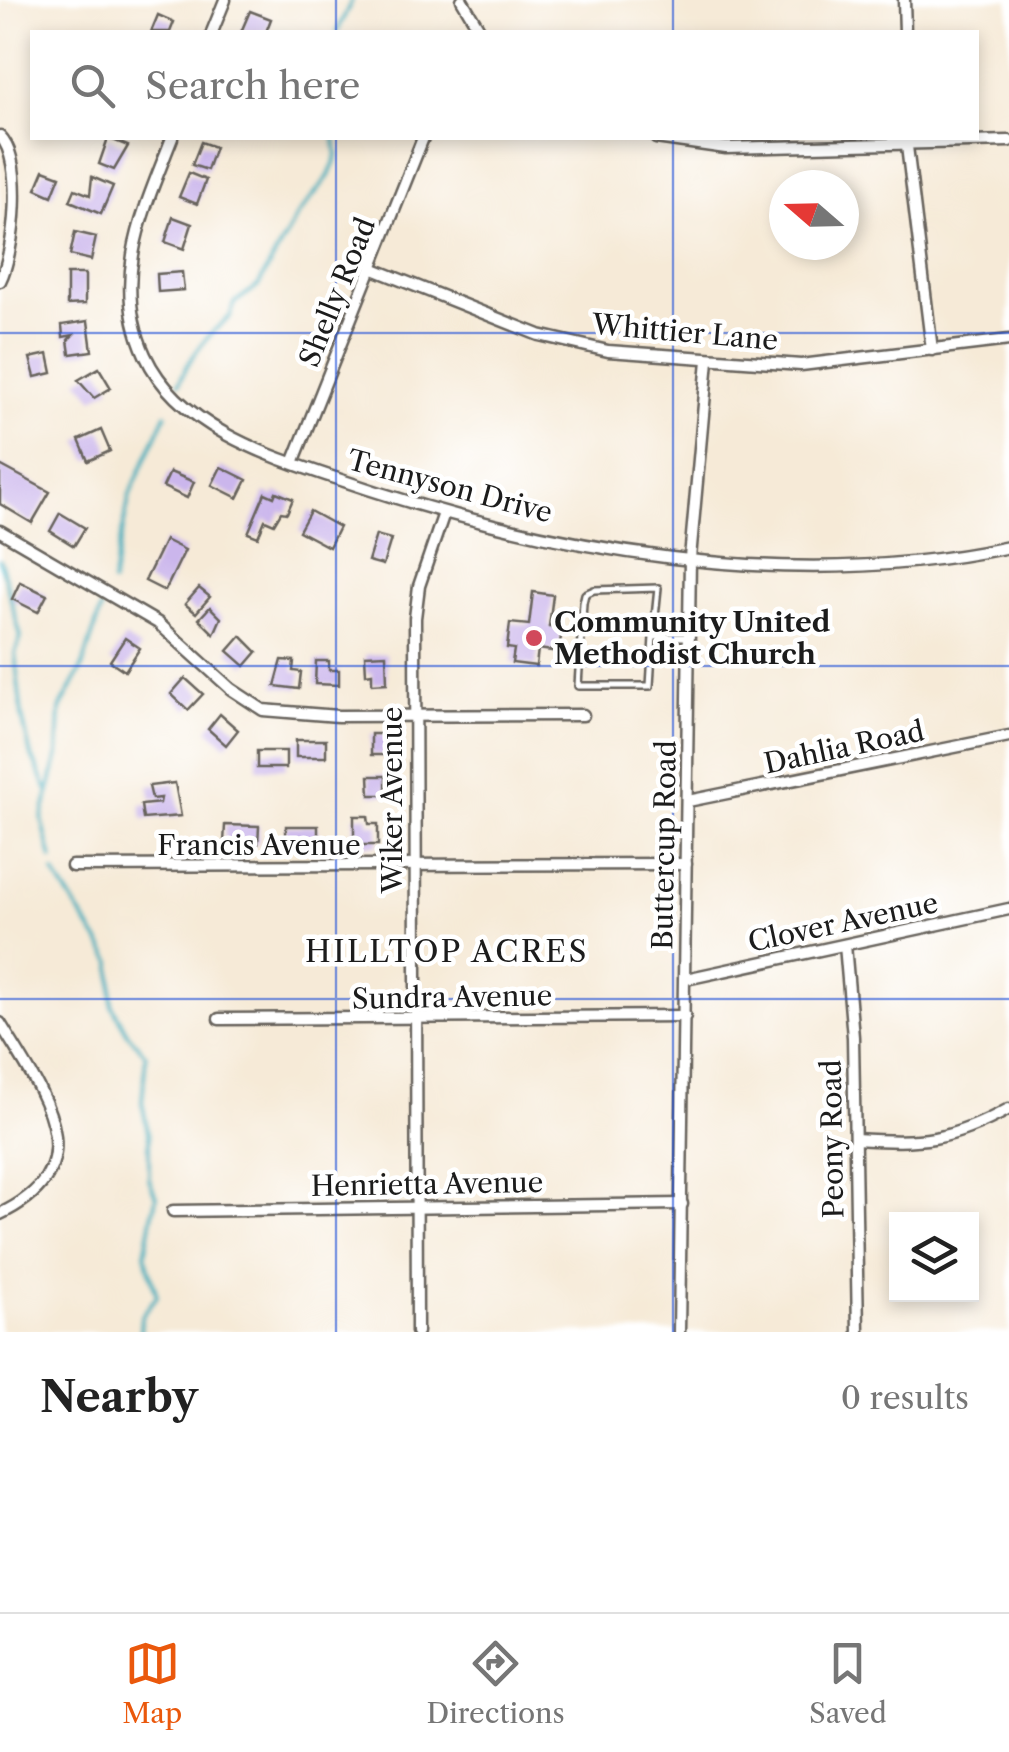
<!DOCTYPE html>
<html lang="en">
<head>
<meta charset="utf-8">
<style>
  :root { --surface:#fff; --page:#f6f6f6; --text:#222; --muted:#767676; --line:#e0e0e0; --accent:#ea580c }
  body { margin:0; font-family:"Libre Caslon Text",serif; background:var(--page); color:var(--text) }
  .controls { position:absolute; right:30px; bottom:30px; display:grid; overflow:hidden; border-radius:0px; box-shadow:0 5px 15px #0003 }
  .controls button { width:90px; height:90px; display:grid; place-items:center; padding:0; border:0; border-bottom:2px solid var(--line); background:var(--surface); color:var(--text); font:50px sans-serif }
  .compass { position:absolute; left:769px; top:170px; width:90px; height:90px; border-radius:50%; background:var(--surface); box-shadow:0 5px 15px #0003; rotate:290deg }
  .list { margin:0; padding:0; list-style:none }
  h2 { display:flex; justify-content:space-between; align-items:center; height:130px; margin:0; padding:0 40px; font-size:42px }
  h2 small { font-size:32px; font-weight:400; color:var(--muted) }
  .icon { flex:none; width:55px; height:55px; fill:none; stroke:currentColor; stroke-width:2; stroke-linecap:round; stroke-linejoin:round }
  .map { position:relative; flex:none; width:1009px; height:1332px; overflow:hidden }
  .search { position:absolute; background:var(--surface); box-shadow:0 5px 15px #0003; left:30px; right:30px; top:30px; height:110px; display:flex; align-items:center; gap:25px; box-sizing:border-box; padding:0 35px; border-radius:0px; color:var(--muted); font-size:38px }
  .sheet { height:280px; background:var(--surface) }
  nav { display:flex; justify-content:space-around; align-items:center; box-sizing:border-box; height:140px; border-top:2px solid var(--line); background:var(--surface); font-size:28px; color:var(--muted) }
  nav a { display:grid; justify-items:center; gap:5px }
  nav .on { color:var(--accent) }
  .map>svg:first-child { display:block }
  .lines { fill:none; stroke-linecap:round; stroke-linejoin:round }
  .stream { stroke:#40aebd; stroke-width:4 }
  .building { fill:#cbb6ec }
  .service-casing { stroke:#68645d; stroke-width:10 }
  .minor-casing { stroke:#68645d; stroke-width:15 }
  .service { stroke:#fff; stroke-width:5 }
  .minor { stroke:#fff; stroke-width:10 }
  .grid { fill:none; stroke:#1d4ed8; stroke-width:2.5; stroke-opacity:0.55 }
  .poi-dot { fill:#d1495b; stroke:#fff; stroke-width:4 }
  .labels { text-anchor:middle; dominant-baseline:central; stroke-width:9; stroke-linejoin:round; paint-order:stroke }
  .street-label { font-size:28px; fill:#1c1c1c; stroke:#fff }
  .poi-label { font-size:28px; font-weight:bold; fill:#1c1c1c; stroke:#fff; text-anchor:start }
  .neighbourhood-label { font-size:30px; letter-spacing:2.5px; fill:#1c1c1c; stroke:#fff }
</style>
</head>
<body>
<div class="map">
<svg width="1009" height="1332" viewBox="0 0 1009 1332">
  <rect width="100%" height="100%" fill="#fff"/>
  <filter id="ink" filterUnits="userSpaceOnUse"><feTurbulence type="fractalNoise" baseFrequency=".01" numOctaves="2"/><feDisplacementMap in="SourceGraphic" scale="20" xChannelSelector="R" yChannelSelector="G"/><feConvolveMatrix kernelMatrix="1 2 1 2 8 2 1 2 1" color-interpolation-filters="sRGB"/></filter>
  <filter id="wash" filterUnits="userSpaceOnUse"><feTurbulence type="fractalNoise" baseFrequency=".0048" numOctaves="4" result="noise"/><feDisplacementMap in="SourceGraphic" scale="40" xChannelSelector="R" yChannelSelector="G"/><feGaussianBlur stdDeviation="2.25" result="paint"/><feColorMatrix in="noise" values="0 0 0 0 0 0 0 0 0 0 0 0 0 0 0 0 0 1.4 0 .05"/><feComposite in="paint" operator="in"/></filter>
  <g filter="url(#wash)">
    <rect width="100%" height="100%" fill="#f6ead7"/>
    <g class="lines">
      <g class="stream">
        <path d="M337 32 352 0"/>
        <path d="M179 383C188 360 209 332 230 317L234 303 258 286 297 216 329 176 337 156 335 138"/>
        <path d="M0 560 21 637 15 653 22 716 30 752 48 791"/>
        <path d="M112 583 130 494 166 414"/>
        <path d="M52 859 42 819 58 755 60 709 82 668 101 609"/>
        <path d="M54 873 112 962V1006L128 1034 146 1055 142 1102 149 1138V1179L156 1197 145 1254 157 1296 141 1317 140 1332"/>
      </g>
    </g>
    <g id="blocks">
      <g class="building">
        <path d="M250 11 271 19 266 32H241Z"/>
        <path d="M158 15 174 22 170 32H151Z"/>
        <path d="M108 138 128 146 114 170 99 164Z"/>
        <path d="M201 142 215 147 207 170 192 165Z"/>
        <path d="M44 170 60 176 52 196 36 189Z"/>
        <path d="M189 173 206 180 197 204 179 197Z"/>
        <path d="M92 177 113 186 101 214 70 201 75 189 90 195Z"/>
        <path d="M173 217 192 224 184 249 165 242Z"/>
        <path d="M75 232 96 237 91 260 70 255Z"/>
        <path d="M182 272 184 290 158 292 157 274Z"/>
        <path d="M67 274H85V304L67 305Z"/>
        <path d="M88 321 92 351 70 354 68 340 73 335 63 337 62 325Z"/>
        <path d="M48 354 52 373 35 377 30 358Z"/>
        <path d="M99 368 111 388 94 398 78 380Z"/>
        <path d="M101 430 110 451 88 461 79 440Z"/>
        <path d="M0 465 50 492 32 523 0 504Z"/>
        <path d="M221 467 247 480 238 498 212 485Z"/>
        <path d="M170 472 194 482 187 498 163 487Z"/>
        <path d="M276 492 293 499 287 513 281 512 274 524 265 520 258 537 248 533 265 493 274 497Z"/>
        <path d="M310 511 339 527 329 547 299 531Z"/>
        <path d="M60 513 85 528 74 546 50 531Z"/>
        <path d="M376 535 391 539 383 565 368 561Z"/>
        <path d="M165 540 185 550 165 591 145 581Z"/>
        <path d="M20 582 47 595 38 612 12 599Z"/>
        <path d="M199 588 210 597 196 613 185 604Z"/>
        <path d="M533 592 553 595 549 626 562 627 559 652 538 649 536 666 512 663 514 649 507 648 510 623 529 625Z"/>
        <path d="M210 607 221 618 214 634 199 619Z"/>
        <path d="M241 636 257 652 245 666 228 651Z"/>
        <path d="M125 638 140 648 125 671 110 661Z"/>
        <path d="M386 654 387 683 372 684V673L366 674 365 655Z"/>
        <path d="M282 660 294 661 293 671 301 672 299 689 275 686Z"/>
        <path d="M316 661H329V670H339V685L315 684Z"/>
        <path d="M185 678 203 694 188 710 171 694Z"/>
        <path d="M220 714 238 730 226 745 208 729Z"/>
        <rect x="371" y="734" width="15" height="21"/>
        <rect x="296" y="740" width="30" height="17"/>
        <rect x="257" y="751" width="29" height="17"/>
        <path d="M369 776H386V795H370Z"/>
        <path d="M175 783 181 816 143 819 141 805 160 803 161 798 152 799 149 786Z"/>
        <path d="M354 816H368L369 824H378V845H354Z"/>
        <path d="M225 825 259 826 258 844 224 843Z"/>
        <path d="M286 826H318V842L286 843Z"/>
      </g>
    </g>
  </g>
  <g filter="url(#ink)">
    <use href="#blocks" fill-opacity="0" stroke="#68645d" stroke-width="2.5"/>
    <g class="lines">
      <defs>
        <path id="service" d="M653 637 650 686H578L583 603 585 594 594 590 658 588 653 637H689"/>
        <g id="minor">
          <path d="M462 0 481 32"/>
          <path d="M904 0 905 32"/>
          <path d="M212 32 225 0"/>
          <path d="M0 136C24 160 15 251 0 281"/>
          <path d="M172 138C144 210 110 279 145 355 178 427 269 456 338 479 548 551 788 594 1009 547"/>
          <path d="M656 138 726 148 1009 141"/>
          <path d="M906 138 932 350"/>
          <path d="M371 268 539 335 608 351 801 365 1009 340"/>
          <path d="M293 463 423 138"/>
          <path d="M0 531 158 623 231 689 263 710 338 716 583 715"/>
          <path d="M688 801 1009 736"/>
          <path d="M72 866 686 864"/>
          <path d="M845 945 853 1037 858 1332"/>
          <path d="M686 979 1009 909"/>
          <path d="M219 1019 685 1016"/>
          <path d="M0 1023C41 1091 101 1166 0 1214"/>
          <path d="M855 1139C922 1143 949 1142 1009 1109"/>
          <path d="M173 1211 682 1204"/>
          <path d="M417 1332 415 618 419 586 444 513"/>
          <path d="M679 1332 690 558 708 360"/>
        </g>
      </defs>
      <use href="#service" class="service-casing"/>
      <use href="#minor" class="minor-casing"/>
      <use href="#service" class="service"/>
      <use href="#minor" class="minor"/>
    </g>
  </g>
  <path class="grid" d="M336 0V32M673 0V32M336 138V1332M673 138V1332M0 333H1009M0 666H1009M0 999H1009"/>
  <circle class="poi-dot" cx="534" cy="638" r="10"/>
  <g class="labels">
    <g class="street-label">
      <text transform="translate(337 292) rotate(-68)">Shelly Road</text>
      <text transform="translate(685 332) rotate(5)">Whittier Lane</text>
      <text transform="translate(450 486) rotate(15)">Tennyson Drive</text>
      <text transform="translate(844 747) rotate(-12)">Dahlia Road</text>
      <text transform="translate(392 800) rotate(-90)">Wiker Avenue</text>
      <text x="259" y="845">Francis Avenue</text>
      <text transform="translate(664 845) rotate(-89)">Buttercup Road</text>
      <text transform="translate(843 922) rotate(-12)">Clover Avenue</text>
      <text transform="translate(452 997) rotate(-1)">Sundra Avenue</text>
      <text transform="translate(832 1139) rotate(-91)">Peony Road</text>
      <text transform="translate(427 1184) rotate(-1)">Henrietta Avenue</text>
    </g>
    <g class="poi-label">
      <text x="554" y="622">Community United<tspan x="554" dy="32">Methodist Church</tspan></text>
    </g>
    <g class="neighbourhood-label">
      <text x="447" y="951">HILLTOP ACRES</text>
    </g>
  </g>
</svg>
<div class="controls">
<button><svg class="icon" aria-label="layers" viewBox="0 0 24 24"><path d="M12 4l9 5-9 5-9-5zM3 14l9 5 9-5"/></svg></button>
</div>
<svg class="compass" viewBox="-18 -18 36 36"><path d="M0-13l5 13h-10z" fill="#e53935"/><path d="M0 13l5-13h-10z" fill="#767676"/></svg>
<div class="search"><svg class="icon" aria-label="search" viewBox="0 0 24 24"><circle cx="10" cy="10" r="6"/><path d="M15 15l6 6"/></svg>Search here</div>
</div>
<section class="sheet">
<h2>Nearby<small>0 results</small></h2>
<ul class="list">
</ul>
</section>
<nav>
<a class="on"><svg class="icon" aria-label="map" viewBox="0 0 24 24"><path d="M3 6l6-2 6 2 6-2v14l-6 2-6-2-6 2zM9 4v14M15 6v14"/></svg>Map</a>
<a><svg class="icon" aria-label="directions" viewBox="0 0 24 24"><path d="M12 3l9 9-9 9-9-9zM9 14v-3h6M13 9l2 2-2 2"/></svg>Directions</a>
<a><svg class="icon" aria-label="saved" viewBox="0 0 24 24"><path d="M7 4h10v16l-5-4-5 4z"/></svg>Saved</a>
</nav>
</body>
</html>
